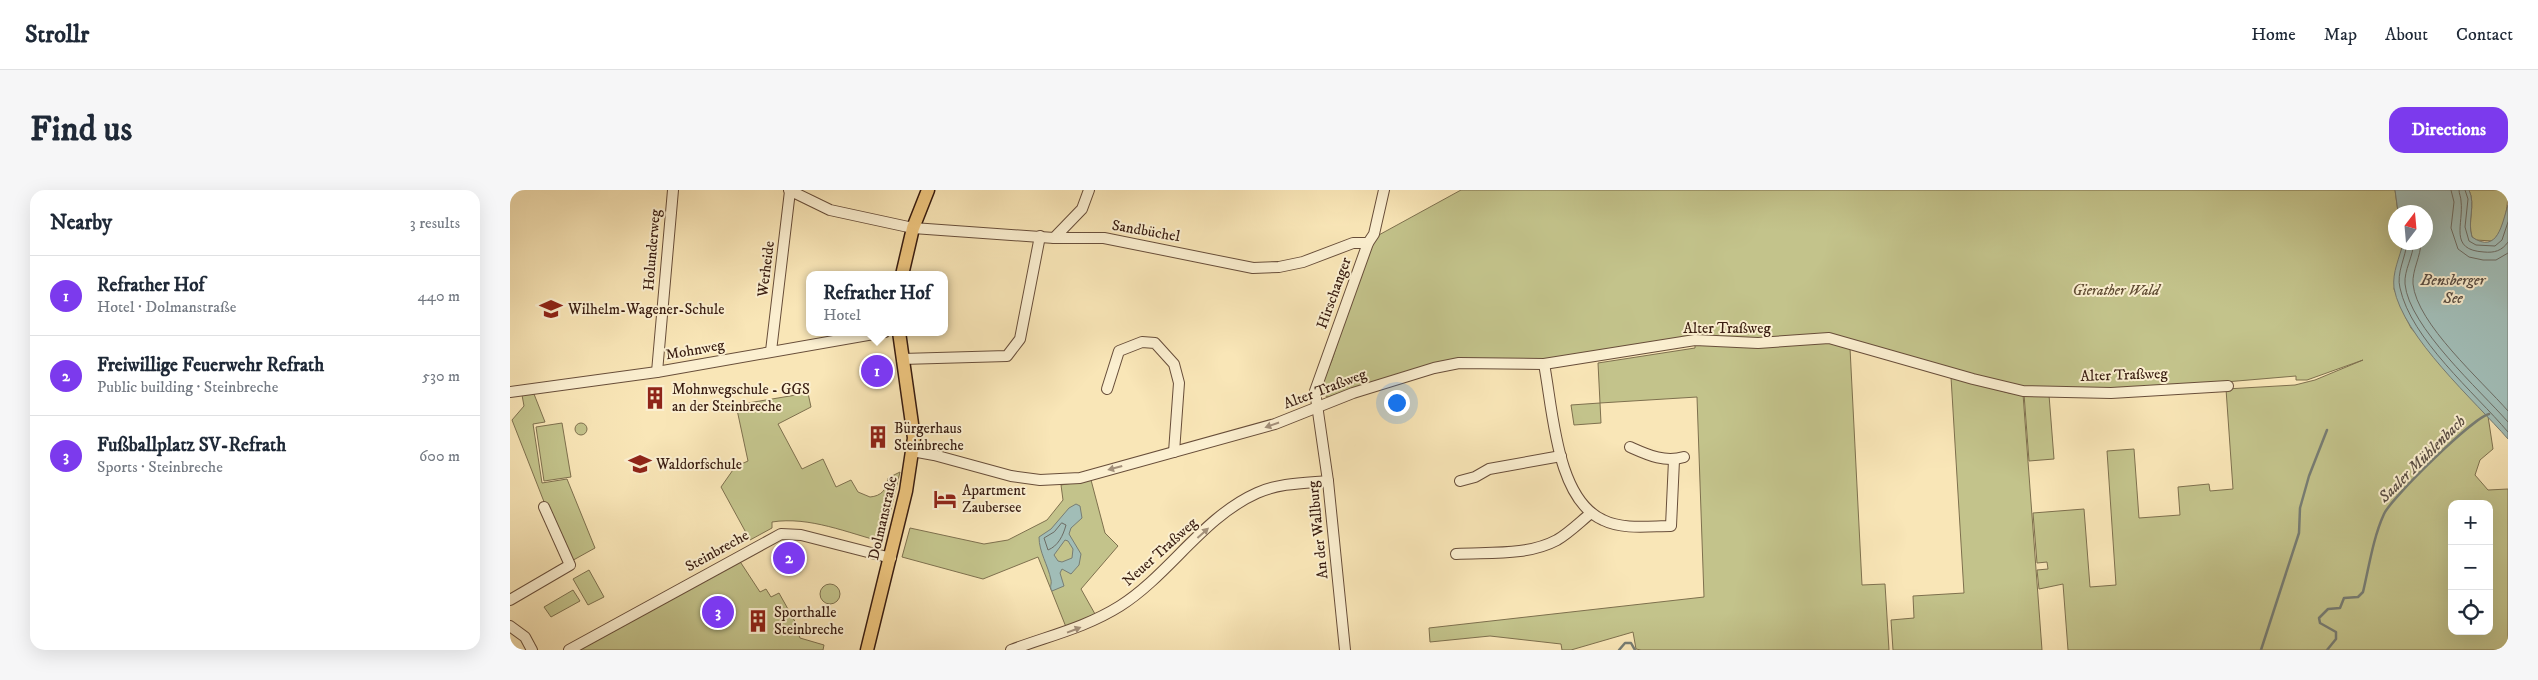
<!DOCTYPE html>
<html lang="en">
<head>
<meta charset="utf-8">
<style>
  :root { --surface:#fff; --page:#f6f6f7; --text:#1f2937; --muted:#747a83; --line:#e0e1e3; --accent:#7c3aed }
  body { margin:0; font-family:"IM FELL DW Pica",serif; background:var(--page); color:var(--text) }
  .controls { position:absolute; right:15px; bottom:15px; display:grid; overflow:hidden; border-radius:10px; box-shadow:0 5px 20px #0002 }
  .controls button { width:45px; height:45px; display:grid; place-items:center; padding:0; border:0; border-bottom:1px solid var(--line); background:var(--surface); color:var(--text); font:25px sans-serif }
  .compass { position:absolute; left:1878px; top:15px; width:45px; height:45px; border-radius:50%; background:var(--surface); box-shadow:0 5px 20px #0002; rotate:16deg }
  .you { position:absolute; left:886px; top:212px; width:18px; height:18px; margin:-12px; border:4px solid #fff; border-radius:50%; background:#1a73e8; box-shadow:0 0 0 8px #1a73e833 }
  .badge { display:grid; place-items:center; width:32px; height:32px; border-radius:50%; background:var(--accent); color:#fff; font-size:16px; font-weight:700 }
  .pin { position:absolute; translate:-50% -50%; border:2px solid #fff; box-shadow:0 1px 5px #0006 }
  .popup { position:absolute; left:296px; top:81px; width:142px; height:65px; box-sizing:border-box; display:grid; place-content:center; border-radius:10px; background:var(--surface); filter:drop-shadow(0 1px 4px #0005); font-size:16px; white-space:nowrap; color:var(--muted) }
  .popup b { font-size:19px; color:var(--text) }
  .popup::after { content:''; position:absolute; left:50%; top:100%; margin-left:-10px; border:10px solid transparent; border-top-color:var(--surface) }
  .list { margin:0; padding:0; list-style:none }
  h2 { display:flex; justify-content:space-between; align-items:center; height:65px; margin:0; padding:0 20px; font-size:21px }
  h2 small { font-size:16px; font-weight:400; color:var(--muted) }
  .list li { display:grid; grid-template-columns:32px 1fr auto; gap:15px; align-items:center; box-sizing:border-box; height:80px; padding:0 20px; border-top:1px solid var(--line) }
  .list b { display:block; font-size:19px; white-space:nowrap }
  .list p { margin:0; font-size:16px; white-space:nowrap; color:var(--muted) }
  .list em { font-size:16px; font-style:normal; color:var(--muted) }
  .icon { flex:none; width:28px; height:28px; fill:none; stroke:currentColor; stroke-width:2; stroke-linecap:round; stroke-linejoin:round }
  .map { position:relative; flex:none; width:1998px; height:460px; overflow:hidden; border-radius:15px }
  header { display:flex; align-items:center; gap:30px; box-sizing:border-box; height:70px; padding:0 25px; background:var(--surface); border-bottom:1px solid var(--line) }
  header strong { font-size:24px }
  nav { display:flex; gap:28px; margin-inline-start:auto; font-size:18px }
  .intro { display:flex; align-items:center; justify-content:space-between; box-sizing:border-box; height:120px; padding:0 30px }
  h1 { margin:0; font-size:35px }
  .button { padding:12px 22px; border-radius:15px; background:var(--accent); color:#fff; font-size:18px; font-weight:700 }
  main { display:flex; gap:30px; padding:0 30px }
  aside { flex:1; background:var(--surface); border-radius:15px; box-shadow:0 5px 20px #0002 }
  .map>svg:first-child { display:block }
  .green { fill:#c3c38b; stroke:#7e704e; fill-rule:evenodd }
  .water { fill:#a1bdb7; stroke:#777d74; fill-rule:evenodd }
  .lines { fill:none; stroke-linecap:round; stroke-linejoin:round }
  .shore { stroke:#6c6c64; stroke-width:1 }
  .stream { stroke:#777d74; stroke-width:2.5 }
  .minor-casing { stroke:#684e3a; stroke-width:12 }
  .major-casing { stroke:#381c10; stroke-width:15 }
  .minor { stroke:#fbefd0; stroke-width:10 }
  .major { stroke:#ecc37c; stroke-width:12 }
  .oneway { fill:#a3907a }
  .labels { text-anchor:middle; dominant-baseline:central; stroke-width:4; stroke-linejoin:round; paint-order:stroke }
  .street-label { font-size:15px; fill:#381c10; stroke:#fbefd0 }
  .park-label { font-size:15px; font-style:italic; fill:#624e35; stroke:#fbefd0 }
  .poi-label { font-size:15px; fill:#381c10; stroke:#fbefd0; text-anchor:start }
  .water-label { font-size:16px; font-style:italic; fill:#584c42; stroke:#fbefd0 }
</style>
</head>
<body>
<header>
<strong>Strollr</strong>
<nav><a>Home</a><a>Map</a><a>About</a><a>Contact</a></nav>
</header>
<div class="intro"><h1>Find us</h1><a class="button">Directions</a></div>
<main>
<aside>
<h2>Nearby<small>3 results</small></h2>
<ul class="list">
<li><span class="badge">1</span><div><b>Refrather Hof</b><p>Hotel · Dolmanstraße</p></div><em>440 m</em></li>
<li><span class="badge">2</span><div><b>Freiwillige Feuerwehr Refrath</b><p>Public building · Steinbreche</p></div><em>530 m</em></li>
<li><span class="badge">3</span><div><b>Fußballplatz SV-Refrath</b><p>Sports · Steinbreche</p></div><em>600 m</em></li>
</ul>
</aside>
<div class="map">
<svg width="1998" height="460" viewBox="0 0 1998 460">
  <rect width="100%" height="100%" fill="#f9e6b7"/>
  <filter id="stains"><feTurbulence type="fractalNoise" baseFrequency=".004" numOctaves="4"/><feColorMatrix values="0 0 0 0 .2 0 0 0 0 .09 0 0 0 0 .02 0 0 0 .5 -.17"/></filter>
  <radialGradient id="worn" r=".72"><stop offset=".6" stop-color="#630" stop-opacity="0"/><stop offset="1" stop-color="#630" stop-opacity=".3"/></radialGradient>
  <g class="green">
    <path d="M951 0H1885L1888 22H1886V52L1893 53 1884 99 1896 128 1901 138 1978 226 1983 259 1970 270 1965 285 1978 300 1998 299V460H1558L1553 394 1529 399 1527 380 1538 379 1537 372 1527 373 1523 323 1574 319 1580 397 1606 395 1597 261 1624 259 1629 328 1670 325 1668 297 1699 294 1700 301 1723 299 1716 199 1785 195 1805 190 1853 170 1797 190H1786V186L1609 201 1500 196 1320 144 1254 152 1186 145 1043 171 974 170 875 188 818 207 812 204 810 199 822 170 859 54 867 46ZM1942 314H1979V441H1942Z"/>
    <path d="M1959 0H1998C1998 15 1995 42 1982 51L1966 50 1962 47C1957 31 1966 15 1959 0Z"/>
    <path d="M1320 152 1340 158 1352 395 1375 394 1379 460H1131L1126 459 1123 442 1061 460H1052L1051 454 980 446 920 452 919 438 1194 407 1187 207 1090 213 1091 233 1064 235 1061 215 1090 213 1088 173 1185 158V153Z"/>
    <path d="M1441 187 1499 203 1513 204 1532 460H1383L1381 430 1404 428 1403 406 1454 403Z"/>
    <path d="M298 203 301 217 268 234 292 279 313 269 326 297 341 290 348 302 360 307C371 306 377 300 378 288L390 282 373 352C338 343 299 326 262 332V338L240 350 211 297 225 277 238 271 226 215Z"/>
    <path d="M24 204 35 232 23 234 32 293 57 289 85 358 58 373 2 230 14 216 12 205Z"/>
    <path d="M1514 204 1539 205 1544 269 1519 271Z"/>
    <circle cx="71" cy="239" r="6"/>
    <path d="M52 233 61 287 34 291 26 237Z"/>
    <path d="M581 290 595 343 608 356 571 399 585 424 556 437 528 367 473 389 392 367 400 338 474 354 498 350 537 330 553 310 551 295Z"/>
    <path d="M229 370 250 402 256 399 261 407 269 403 288 437 286 438 290 448 314 455 313 460H68Z"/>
    <path d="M79 380 94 407 78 415 63 389Z"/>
    <circle cx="320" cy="404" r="10"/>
    <path d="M63 400 70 411 41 427 34 417Z"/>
  </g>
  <g class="water">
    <path d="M1885 0H1959C1966 15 1957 31 1962 47 1988 65 1992 33 1998 15V249C1965 211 1893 147 1884 98 1882 82 1890 67 1893 53L1916 52V22H1888Z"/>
    <path d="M566 314 570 316 572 328 561 338 559 344 571 364 569 375 561 384 552 379 550 383 554 396 542 401C539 396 542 395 541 390 538 375 529 362 529 347L541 339 559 318ZM555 350 558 351 563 359 562 368 552 372 548 371 544 365Z"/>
  </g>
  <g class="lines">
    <g class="shore">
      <path d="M1941 0 1944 12 1941 38 1948 59 1959 67 1973 70H1986L1998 63"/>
      <path d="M1949 0C1949 4 1951 7 1951 11 1954 34 1938 60 1974 62 1984 63 1992 61 1998 52"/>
      <path d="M1955 0 1958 9 1955 37 1959 51 1966 55 1985 56 1992 50 1998 32"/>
      <path d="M1897 52C1896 67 1886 83 1890 98 1901 149 1964 202 1998 242"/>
      <path d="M1904 52C1903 67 1894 80 1895 94 1899 137 1970 200 1998 232"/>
      <path d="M1911 52C1911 66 1902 80 1903 94 1907 134 1971 190 1998 221"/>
      <path d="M552 333 556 335C553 346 548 356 538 360L534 348 544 342Z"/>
    </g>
    <g class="stream">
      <path d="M1109 460 1115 453H1121L1125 460"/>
      <path d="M1751 460 1789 343 1790 318 1799 286 1817 240"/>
      <path d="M1817 460 1826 449V442L1810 433 1809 428 1818 419 1830 418 1834 408 1848 407 1853 402C1859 377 1863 348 1874 324 1881 308 1964 227 1979 224"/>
    </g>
    <defs>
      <g id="minor">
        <path d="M279 0 320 20 403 38 544 48H594L743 78 769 77 793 72 843 53H858"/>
        <path d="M544 48 572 19 579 0"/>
        <path d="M261 161 280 1"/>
        <path d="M392 169 497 166 510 149 530 46"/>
        <path d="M1034 174C1043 220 1046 309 1093 330 1113 340 1140 336 1161 336L1164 270"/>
        <path d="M147 182 163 0"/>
        <path d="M597 199 609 161 632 152 645 153 664 174 669 193 664 262"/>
        <path d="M0 202 147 182 375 142"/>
        <path d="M1120 257C1138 265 1155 273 1174 267"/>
        <path d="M402 261 424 265 501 286 530 290 570 288 765 234 843 203 924 178 949 173 1034 174 1185 150 1248 153 1319 148 1463 189 1513 201 1601 203 1718 196"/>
        <path d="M950 291 965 287 979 279 1051 266"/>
        <path d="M946 364C979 362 1017 366 1047 350 1059 343 1070 332 1081 323"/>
        <path d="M0 410 60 375 34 317"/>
        <path d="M0 436 15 447 22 460"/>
        <path d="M59 460 271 344 291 345 381 368"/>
        <path d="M501 460C538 446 575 438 610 416 659 385 693 327 747 303 769 293 795 293 818 291"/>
        <path d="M835 460 818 291 805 201 858 53 864 44 874 0"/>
      </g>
      <g id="major">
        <path d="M392 85 403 38 418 0"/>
        <path d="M357 460 396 301 404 248 389 142"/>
      </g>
    </defs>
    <use href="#minor" class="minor-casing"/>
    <use href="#major" class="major-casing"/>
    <use href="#minor" class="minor"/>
    <use href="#major" class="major"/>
  </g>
  <defs><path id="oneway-solid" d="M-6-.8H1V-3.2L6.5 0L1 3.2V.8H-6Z" transform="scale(1.25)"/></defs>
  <g class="oneway">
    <use href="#oneway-solid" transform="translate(762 235) rotate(161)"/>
    <use href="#oneway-solid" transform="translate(605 278) rotate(165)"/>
    <use href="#oneway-solid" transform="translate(693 343) rotate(-42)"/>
    <use href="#oneway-solid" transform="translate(564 440) rotate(-21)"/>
  </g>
  <defs>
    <symbol id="school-bare" viewBox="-9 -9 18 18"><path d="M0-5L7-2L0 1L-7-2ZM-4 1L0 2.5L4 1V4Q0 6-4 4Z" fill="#8f2418" stroke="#fbefd0" stroke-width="2.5" paint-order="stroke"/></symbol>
    <symbol id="building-bare" viewBox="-9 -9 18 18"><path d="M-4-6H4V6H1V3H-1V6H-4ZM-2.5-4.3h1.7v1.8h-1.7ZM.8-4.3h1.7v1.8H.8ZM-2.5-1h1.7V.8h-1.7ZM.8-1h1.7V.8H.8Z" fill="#8f2418" stroke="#fbefd0" stroke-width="2.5" paint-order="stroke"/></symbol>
    <symbol id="hotel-bare" viewBox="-9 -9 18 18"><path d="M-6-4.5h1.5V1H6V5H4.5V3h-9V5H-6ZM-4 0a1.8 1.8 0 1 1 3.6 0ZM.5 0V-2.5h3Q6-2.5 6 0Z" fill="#8f2418" stroke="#fbefd0" stroke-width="2.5" paint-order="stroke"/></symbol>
  </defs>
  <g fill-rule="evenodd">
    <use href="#school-bare" x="25" y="103" width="32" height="32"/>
    <use href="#building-bare" x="129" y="192" width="32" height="32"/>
    <use href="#building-bare" x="352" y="231" width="32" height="32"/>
    <use href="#school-bare" x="114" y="258" width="32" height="32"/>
    <use href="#hotel-bare" x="419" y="293" width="32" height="32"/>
    <use href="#building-bare" x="232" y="415" width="32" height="32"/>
  </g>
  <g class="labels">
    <g class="street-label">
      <text transform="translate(636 41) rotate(10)">Sandbüchel</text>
      <text transform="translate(142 60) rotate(-85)">Holunderweg</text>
      <text transform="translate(256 79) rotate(-83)">Werheide</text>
      <text transform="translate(824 103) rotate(-70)">Hirschanger</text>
      <text x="1217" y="138">Alter Traßweg</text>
      <text transform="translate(185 160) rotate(-10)">Mohnweg</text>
      <text transform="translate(1614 185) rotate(-2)">Alter Traßweg</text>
      <text transform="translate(815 199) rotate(-21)">Alter Traßweg</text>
      <text transform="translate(373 328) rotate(-77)">Dolmanstraße</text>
      <text transform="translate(808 340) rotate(-96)">An der Wallburg</text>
      <text transform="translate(207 361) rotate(-29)">Steinbreche</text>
      <text transform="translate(650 362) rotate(-42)">Neuer Traßweg</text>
    </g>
    <g class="park-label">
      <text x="1606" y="100">Gierather Wald</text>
    </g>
    <g class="poi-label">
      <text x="58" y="119">Wilhelm-Wagener-Schule</text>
      <text x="162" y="199">Mohnwegschule - GGS<tspan x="162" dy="17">an der Steinbreche</tspan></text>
      <text x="384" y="238">Bürgerhaus<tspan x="384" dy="17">Steinbreche</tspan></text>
      <text x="146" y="274">Waldorfschule</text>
      <text x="452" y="300">Apartment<tspan x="452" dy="17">Zaubersee</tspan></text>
      <text x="264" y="422">Sporthalle<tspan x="264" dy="17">Steinbreche</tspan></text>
    </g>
    <g class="water-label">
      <text x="1943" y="90">Bensberger<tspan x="1943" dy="18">See</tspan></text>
      <text transform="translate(1912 269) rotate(-45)">Saaler Mühlenbach</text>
    </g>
  </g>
  <rect width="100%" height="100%" filter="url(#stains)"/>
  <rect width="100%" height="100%" fill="url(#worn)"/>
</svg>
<div class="controls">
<button>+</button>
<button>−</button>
<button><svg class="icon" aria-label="locate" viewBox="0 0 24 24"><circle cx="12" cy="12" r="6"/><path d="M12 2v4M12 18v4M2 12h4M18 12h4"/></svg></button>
</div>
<svg class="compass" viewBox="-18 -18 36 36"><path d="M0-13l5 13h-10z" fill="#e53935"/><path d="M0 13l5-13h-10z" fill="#747a83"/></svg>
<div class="you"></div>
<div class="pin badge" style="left:367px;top:181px">1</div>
<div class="popup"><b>Refrather Hof</b>Hotel</div>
<div class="pin badge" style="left:279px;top:368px">2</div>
<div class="pin badge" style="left:208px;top:422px">3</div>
</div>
</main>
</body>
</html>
